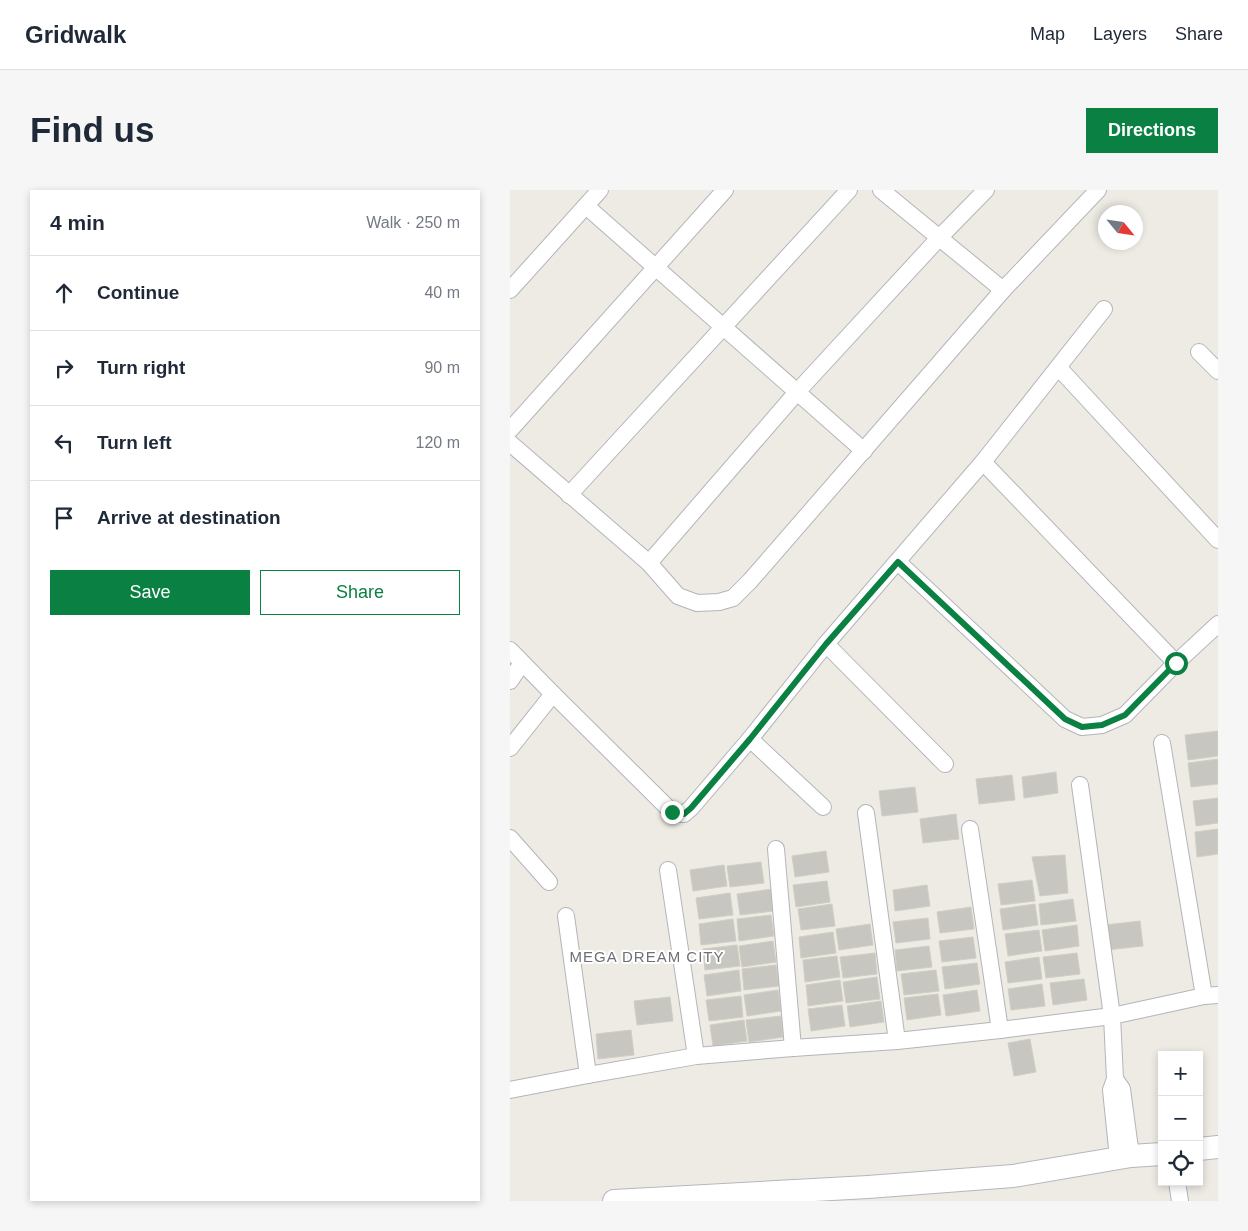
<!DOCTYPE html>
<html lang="en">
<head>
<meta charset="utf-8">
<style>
  :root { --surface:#fff; --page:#f6f6f7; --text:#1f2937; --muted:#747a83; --line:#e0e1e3; --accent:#0b8043 }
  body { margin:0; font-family:Arial,sans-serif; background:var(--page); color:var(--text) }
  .controls { position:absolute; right:15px; bottom:15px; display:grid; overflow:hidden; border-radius:0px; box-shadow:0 2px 8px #0003 }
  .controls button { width:45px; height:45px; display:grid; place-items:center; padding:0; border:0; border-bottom:1px solid var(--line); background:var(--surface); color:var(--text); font:25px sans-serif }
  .compass { position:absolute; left:588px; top:15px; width:45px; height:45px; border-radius:50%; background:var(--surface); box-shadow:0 2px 8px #0003; rotate:119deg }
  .stop { position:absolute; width:15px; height:15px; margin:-11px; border:4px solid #0b8043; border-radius:50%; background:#fff }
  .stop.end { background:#0b8043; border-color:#fff; box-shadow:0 1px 5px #0008 }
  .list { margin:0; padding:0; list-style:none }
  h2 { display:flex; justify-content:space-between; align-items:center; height:65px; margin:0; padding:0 20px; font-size:21px }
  h2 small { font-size:16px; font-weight:400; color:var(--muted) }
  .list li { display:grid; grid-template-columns:32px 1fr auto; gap:15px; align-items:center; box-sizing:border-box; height:75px; padding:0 20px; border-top:1px solid var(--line) }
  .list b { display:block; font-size:19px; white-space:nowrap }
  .list em { font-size:16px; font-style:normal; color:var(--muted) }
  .actions { display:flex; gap:10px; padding:15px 20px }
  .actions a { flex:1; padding:11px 0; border:1px solid var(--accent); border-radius:0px; text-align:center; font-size:18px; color:var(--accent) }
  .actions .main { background:var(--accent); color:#fff }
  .icon { flex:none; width:28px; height:28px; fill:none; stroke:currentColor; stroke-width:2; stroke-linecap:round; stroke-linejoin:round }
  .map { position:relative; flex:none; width:708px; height:1011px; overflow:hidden; border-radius:0px }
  header { display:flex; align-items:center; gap:30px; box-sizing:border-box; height:70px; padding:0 25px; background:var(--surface); border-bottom:1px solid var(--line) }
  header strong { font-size:24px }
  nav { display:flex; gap:28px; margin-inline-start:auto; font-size:18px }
  .intro { display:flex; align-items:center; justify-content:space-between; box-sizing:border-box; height:120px; padding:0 30px }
  h1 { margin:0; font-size:35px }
  .button { padding:12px 22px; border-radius:0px; background:var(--accent); color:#fff; font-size:18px; font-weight:700 }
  main { display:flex; gap:30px; padding:0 30px }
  aside { flex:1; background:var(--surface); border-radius:0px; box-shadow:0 2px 8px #0003 }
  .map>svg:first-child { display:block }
  .building { fill:#c8c6c0; stroke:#d1cec3 }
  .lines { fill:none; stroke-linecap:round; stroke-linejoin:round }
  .street-casing { stroke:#b4b5b9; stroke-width:18 }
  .secondary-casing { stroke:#b5b7bc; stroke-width:24 }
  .street { stroke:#fff; stroke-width:16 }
  .secondary { stroke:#fff; stroke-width:22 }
  .route { stroke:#0b8043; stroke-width:6 }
  .labels { text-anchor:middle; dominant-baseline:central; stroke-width:4; stroke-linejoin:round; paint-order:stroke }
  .neighbourhood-label { font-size:15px; letter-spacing:1px; fill:#6d7075; stroke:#fff }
</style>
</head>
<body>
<header>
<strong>Gridwalk</strong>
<nav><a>Map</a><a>Layers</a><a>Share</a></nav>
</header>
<div class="intro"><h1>Find us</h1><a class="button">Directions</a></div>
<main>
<aside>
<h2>4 min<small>Walk · 250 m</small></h2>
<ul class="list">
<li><svg class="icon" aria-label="ahead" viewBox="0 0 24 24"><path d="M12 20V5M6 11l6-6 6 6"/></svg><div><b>Continue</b></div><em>40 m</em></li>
<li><svg class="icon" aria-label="right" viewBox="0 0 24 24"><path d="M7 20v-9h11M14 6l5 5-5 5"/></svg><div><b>Turn right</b></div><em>90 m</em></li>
<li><svg class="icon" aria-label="left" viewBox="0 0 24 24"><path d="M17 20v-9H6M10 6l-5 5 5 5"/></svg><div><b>Turn left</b></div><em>120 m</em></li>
<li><svg class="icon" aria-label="arrive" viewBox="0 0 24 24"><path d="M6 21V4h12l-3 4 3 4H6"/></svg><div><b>Arrive at destination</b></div></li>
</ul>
<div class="actions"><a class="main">Save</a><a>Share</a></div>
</aside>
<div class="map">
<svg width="708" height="1011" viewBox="0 0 708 1011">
  <rect width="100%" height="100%" fill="#edebe4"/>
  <g class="building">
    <path d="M708 541V566L678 570 675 545Z"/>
    <path d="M708 569V594L681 597 678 573Z"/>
    <path d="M546 582 548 603 514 608 512 587Z"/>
    <path d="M502 585 505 610 469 614 466 589Z"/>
    <path d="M405 597 408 622 372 626 369 601Z"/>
    <path d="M708 608V633L686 636 683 611Z"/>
    <path d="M446 624 449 649 413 653 410 629Z"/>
    <path d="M708 639V664L687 667 685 642Z"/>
    <path d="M316 661 319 682 285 687 282 666Z"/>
    <path d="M555 665 558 703 530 706 522 667Z"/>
    <path d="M251 672 254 693 220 697 217 676Z"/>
    <path d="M214 675 217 696 183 701 180 680Z"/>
    <path d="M522 690 525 711 491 715 488 694Z"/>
    <path d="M317 691 320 712 286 717 283 695Z"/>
    <path d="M417 695 420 716 385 721 383 700Z"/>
    <path d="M262 699 264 721 230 725 227 704Z"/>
    <path d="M220 703 223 725 189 729 186 708Z"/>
    <path d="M563 709 566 731 531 735 529 714Z"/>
    <path d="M322 714 325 736 291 740 288 719Z"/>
    <path d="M525 714 528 735 493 740 490 719Z"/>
    <path d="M461 717 464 739 430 743 427 722Z"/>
    <path d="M261 725 264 746 229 751 227 729Z"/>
    <path d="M418 728 420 749 386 753 383 732Z"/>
    <path d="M223 729 226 751 191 755 189 734Z"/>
    <path d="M630 731 633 756 597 760 595 735Z"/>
    <path d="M360 734 363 755 329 760 326 739Z"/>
    <path d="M567 735 569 756 535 761 532 740Z"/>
    <path d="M529 740 532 761 498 766 495 744Z"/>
    <path d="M323 742 326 763 291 768 289 747Z"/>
    <path d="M463 747 466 768 432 772 429 751Z"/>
    <path d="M263 751 266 772 232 777 229 756Z"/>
    <path d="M227 755 230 776 195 780 193 759Z"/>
    <path d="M419 756 422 777 387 781 385 760Z"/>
    <path d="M365 763 367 784 333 788 330 767Z"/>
    <path d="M567 763 570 784 536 788 533 767Z"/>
    <path d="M327 766 330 787 295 792 293 770Z"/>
    <path d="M529 767 532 789 498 793 495 772Z"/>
    <path d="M467 773 470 794 435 799 432 777Z"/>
    <path d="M266 775 269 796 234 800 232 779Z"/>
    <path d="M229 780 231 801 197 806 194 785Z"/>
    <path d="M426 780 429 801 394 805 391 784Z"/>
    <path d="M367 787 370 809 336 813 333 792Z"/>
    <path d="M574 789 577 810 543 815 540 793Z"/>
    <path d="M330 790 333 811 298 816 296 795Z"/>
    <path d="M532 794 535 816 501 820 498 799Z"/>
    <path d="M268 800 271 821 237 826 234 805Z"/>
    <path d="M467 800 470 821 436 826 433 805Z"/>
    <path d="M428 804 431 825 397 830 394 808Z"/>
    <path d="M231 806 233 827 199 831 196 810Z"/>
    <path d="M160 807 163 831 127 835 124 811Z"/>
    <path d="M371 811 374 832 340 837 337 816Z"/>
    <path d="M332 815 335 836 301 841 298 819Z"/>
    <path d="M271 826 273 847 239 852 236 830Z"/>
    <path d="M234 830 237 851 203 856 200 835Z"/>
    <path d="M121 840 124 865 88 869 86 844Z"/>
    <path d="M520 849 526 882 504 886 498 853Z"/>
  </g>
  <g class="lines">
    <defs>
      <g id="street">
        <path d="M371 0 493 100"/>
        <path d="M76 16 354 261"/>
        <path d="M0 100 90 0"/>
        <path d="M689 162 708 181"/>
        <path d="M548 177 708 350"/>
        <path d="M0 240 215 0"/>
        <path d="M0 253 139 373 168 406 187 413 209 412 223 408 240 391 493 100 588 0"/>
        <path d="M473 272 666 473"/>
        <path d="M59 305 339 0"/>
        <path d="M388 372 555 529 572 537 592 535 615 525 666 473 708 434"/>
        <path d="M139 373 287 202 429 48 476 0"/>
        <path d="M316 454 435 574"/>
        <path d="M0 460 43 504 162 622 174 624 181 618 240 549 316 454 473 272 594 119"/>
        <path d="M0 491 12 473"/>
        <path d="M240 549 313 617"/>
        <path d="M652 553 694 806"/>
        <path d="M0 558 43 504"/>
        <path d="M570 595 602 826 605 889 601 900 608 968"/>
        <path d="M356 623 387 851"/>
        <path d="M460 639 490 840"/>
        <path d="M0 648 39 692"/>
        <path d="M266 659 283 858"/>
        <path d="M158 680 186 866"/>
        <path d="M56 726 78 885"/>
        <path d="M605 889 612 899 621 966"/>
        <path d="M0 900 78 885 186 866 283 858 387 851 490 840 602 826 694 806 708 805"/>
        <path d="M667 992 670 1011"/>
      </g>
      <g id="secondary">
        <path d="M689 959 708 957"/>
        <path d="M104 1011 358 997 503 986 621 966 652 964"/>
      </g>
    </defs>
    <use href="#street" class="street-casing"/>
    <use href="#secondary" class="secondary-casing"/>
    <use href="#street" class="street"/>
    <use href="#secondary" class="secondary"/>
  </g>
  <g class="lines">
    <path class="route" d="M162 622 174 624 181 618 240 549 316 454 388 372 555 529 572 537 592 535 615 525 666 473"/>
  </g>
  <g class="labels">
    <g class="neighbourhood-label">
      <text x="137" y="766">MEGA DREAM CITY</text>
    </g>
  </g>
</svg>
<div class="controls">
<button>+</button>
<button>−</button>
<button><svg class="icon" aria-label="locate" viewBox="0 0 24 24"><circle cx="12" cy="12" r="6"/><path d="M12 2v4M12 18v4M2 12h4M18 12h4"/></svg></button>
</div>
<svg class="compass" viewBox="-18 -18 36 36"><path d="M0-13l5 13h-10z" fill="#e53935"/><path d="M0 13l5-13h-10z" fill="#747a83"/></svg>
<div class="stop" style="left:666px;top:473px"></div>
<div class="stop end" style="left:162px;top:622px"></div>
</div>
</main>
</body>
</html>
